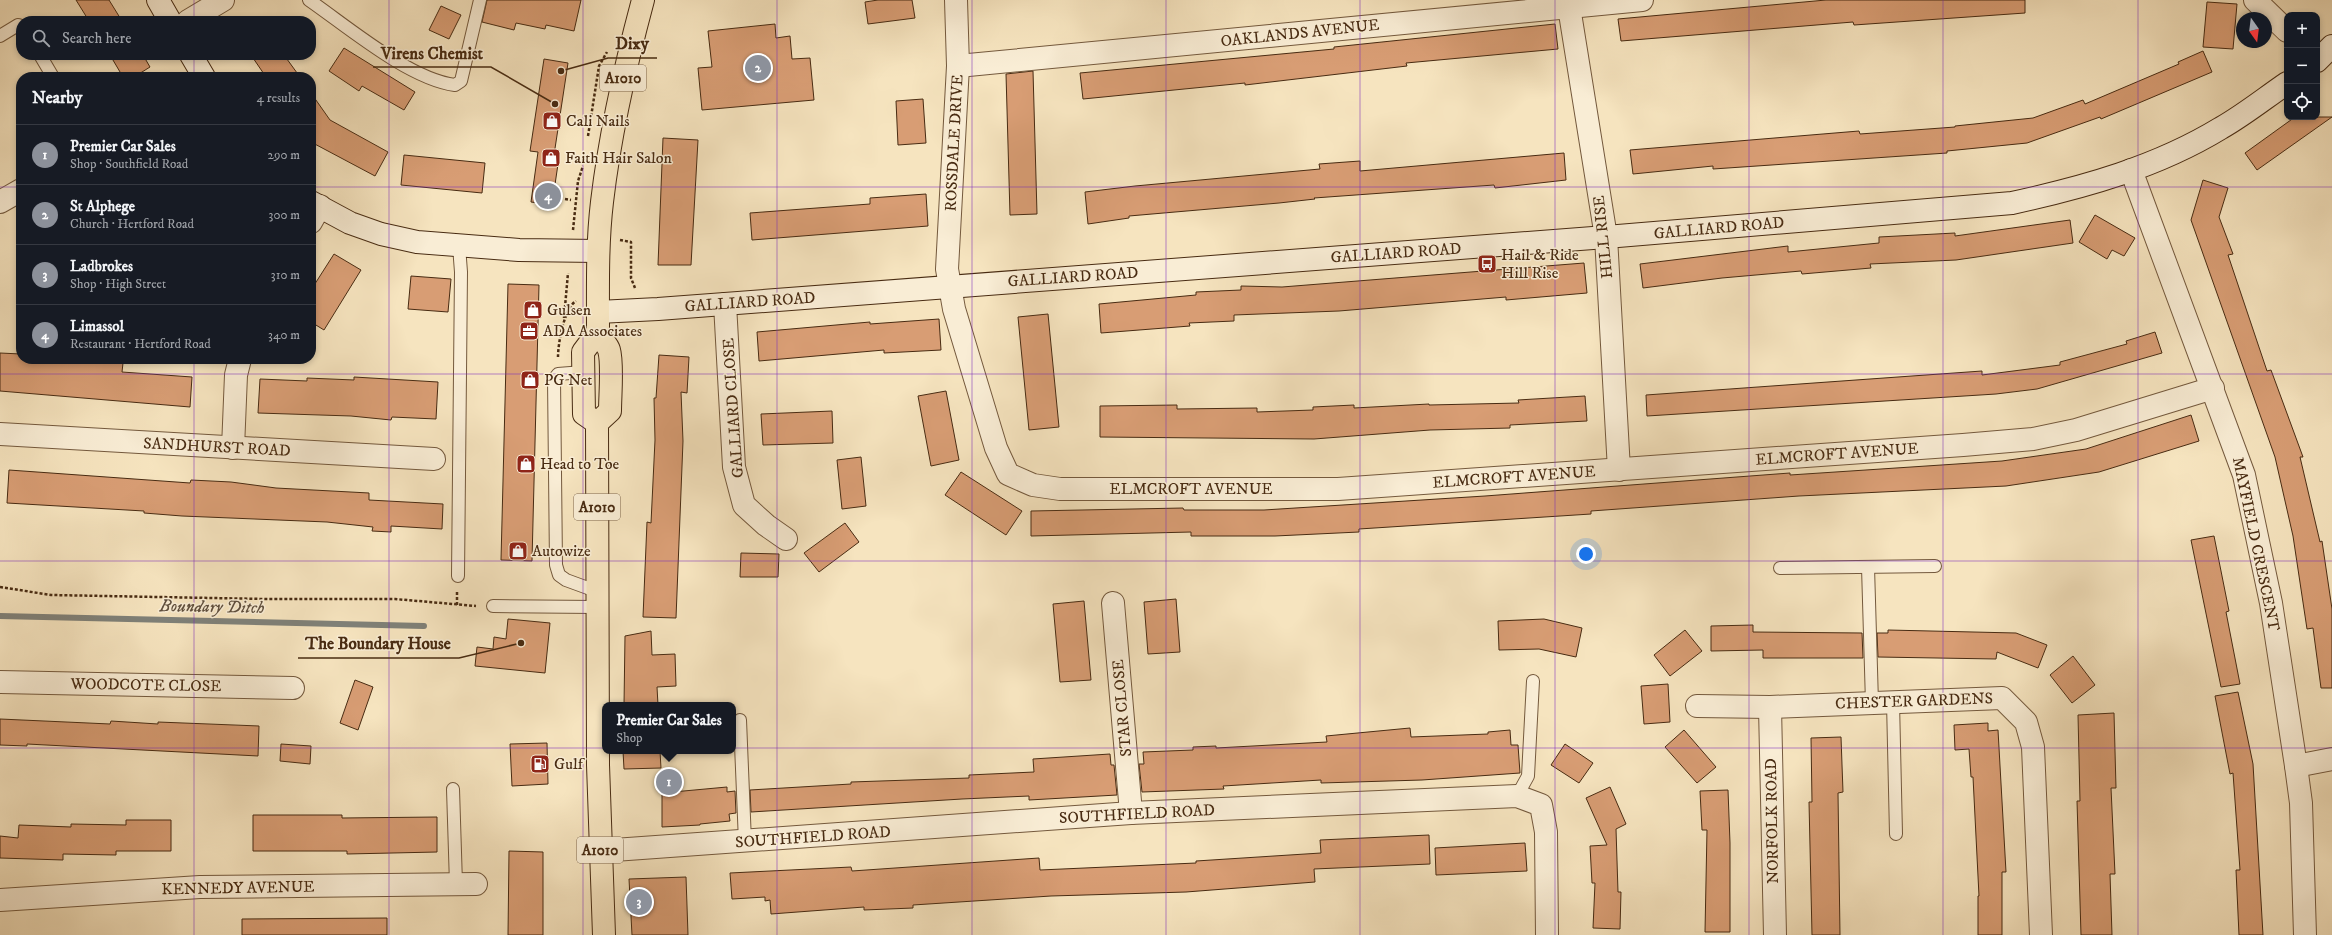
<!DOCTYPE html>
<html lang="en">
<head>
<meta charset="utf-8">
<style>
  :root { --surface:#171b24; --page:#242831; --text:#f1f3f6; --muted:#9ea1a6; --line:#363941; --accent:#8c9099 }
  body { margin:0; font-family:"IM FELL DW Pica",serif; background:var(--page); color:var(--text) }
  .controls { position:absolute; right:12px; top:12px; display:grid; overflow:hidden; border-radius:8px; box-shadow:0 2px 6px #0003 }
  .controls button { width:36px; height:36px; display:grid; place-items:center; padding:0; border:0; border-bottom:1px solid var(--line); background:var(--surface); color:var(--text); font:20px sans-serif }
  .compass { position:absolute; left:2236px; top:12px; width:36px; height:36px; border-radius:50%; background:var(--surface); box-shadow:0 2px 6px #0003; rotate:166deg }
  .you { position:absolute; left:1586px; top:554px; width:14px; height:14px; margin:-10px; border:3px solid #fff; border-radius:50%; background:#1a73e8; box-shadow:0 0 0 6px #1a73e833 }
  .badge { display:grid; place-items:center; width:26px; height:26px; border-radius:50%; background:var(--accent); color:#fff; font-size:13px; font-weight:700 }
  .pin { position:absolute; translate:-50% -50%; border:2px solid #fff; box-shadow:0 1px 4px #0006 }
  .popup { position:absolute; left:602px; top:702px; width:134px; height:52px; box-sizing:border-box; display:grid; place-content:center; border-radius:8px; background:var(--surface); filter:drop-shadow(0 1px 3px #0005); font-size:13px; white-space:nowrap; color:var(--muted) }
  .popup b { font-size:15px; color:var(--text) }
  .popup::after { content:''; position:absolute; left:50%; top:100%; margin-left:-8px; border:8px solid transparent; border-top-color:var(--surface) }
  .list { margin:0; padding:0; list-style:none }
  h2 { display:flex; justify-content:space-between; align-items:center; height:52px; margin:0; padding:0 16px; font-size:17px }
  h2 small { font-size:13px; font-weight:400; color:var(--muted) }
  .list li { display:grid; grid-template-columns:26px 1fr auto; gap:12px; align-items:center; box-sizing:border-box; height:60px; padding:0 16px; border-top:1px solid var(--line) }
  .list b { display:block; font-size:15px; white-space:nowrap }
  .list p { margin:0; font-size:13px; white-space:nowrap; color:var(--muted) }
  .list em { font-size:13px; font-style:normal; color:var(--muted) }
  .icon { flex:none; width:22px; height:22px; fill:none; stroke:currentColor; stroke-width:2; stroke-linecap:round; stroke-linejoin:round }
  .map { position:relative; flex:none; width:2332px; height:935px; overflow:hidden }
  .search { position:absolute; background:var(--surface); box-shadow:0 2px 6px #0003; left:16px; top:16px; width:300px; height:44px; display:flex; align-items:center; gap:10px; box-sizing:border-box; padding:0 14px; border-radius:16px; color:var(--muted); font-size:15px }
  .panel { position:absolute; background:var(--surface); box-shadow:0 2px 6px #0003; left:16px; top:72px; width:300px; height:292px; border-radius:16px }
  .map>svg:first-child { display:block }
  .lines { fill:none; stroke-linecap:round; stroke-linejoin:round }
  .stream { stroke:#7f8179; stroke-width:6 }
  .building { fill:#d89d74; stroke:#482b12 }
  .lane-casing { stroke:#74593d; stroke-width:14 }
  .street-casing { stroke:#74593d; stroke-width:24 }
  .secondary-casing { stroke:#482b12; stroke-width:24 }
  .primary-casing { stroke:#482b12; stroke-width:24 }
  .path { stroke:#482b12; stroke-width:2.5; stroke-dasharray:3 2; stroke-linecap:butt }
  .lane { stroke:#f9edd5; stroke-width:12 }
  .street { stroke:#f9edd5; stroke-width:22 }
  .secondary { stroke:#f9edd5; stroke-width:22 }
  .primary { stroke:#f6e4bf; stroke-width:22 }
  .grid { fill:none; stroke:#7b2cbf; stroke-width:1; stroke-opacity:0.55 }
  .labels { text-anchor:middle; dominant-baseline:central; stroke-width:3; stroke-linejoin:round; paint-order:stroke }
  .shield { fill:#f9edd5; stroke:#7d654c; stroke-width:1 }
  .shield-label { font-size:15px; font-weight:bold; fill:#482b12 }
  .street-label { font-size:16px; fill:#482b12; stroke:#f9edd5 }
  .poi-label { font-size:16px; fill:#482b12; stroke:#f9edd5; text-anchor:start }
  .water-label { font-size:17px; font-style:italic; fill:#5f4f3d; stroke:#f9edd5 }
  .leader { fill:none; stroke:#482b12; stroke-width:1.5 }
  .callout-dot { fill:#482b12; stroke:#f9edd5; stroke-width:1.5 }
  .callout-label { font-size:17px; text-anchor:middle; font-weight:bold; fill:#482b12; stroke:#f9edd5; stroke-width:3; stroke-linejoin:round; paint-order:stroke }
</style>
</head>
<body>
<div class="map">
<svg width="2332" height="935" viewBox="0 0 2332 935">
  <rect width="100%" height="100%" fill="#f6e4bf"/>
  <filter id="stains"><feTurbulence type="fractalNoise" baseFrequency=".005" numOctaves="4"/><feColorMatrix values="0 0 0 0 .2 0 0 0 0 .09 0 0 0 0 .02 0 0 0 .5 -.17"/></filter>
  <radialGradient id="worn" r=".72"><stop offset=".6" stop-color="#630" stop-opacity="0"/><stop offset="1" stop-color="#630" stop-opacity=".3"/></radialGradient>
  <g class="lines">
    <path class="stream" d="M0 616 424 626"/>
  </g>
  <g class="building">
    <path d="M76 0H109L122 21H89Z"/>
    <path d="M487 0H581L574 31 546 25 545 29 516 23 514 30 482 22Z"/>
    <path d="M878 0H912L915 18 868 24 865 2Z"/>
    <path d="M1826 0H2025V13L1854 25 1853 22 1621 41 1618 19Z"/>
    <path d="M2207 2 2237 4 2233 49 2203 47Z"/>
    <path d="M441 6 461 15 449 39 429 30Z"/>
    <path d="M775 24 776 38 790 36 792 59 810 58 814 100 702 110 698 68 712 67 708 31Z"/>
    <path d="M1555 24 1558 49 1406 63 1407 66 1245 85V83L1083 99 1080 73 1334 49V47Z"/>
    <path d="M344 48 415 92 404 110 362 86 359 91 329 71Z"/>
    <path d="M2203 51 2212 72 2101 119 2100 117 2027 143 1947 151V153L1713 169V166L1633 174 1630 150 1859 131 1860 134 1955 127V126L2033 118 2083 100 2085 104 2179 64 2178 62Z"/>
    <path d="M110 55H143L150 67 134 77H123Z"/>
    <path d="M251 55H284L300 77H266Z"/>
    <path d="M544 59 568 63 554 155 557 156 556 163 558 164 552 205 531 202 538 152 530 151Z"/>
    <path d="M1033 71 1037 214 1010 215 1006 74Z"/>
    <path d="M311 93 330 120 388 152 375 176 311 142Z"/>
    <path d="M923 99 926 143 898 145 896 101Z"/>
    <path d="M2295 117H2332L2257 170 2245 153Z"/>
    <path d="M663 138 698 140 691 265H658Z"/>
    <path d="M1564 153 1566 180 1495 188 1494 185 1314 198 1315 199 1279 203 1129 216V218L1088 224 1085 192 1135 186 1320 169 1319 164 1360 161V171Z"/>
    <path d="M404 155 485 163 482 193 401 185Z"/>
    <path d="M2203 180 2228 188 2219 217 2233 254 2228 255 2267 371 2271 370 2303 457H2300L2320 542 2322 541 2332 609V688H2321L2313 628 2307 629 2293 536 2275 457 2191 220Z"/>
    <path d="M926 194 928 226 752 240 750 213 870 204V198Z"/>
    <path d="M2095 215 2135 238 2124 256 2112 250 2107 259 2079 242Z"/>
    <path d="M2070 220 2073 243 1956 260 1870 264 1871 268 1802 274 1801 271 1722 278 1643 288 1640 264 1788 246V252L1879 243V237L1955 233V236Z"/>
    <path d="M334 254 361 270 324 330 311 322V290Z"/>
    <path d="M1584 263 1587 293 1506 300V297L1339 311 1234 315V321L1189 323 1190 326 1101 333 1099 304 1196 295V292L1241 290V286L1282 287Z"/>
    <path d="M411 276 451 279 448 312 408 309Z"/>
    <path d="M508 284 539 285 532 561 501 560Z"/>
    <path d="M1048 314 1059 427 1029 430 1018 317Z"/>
    <path d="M939 319 941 350 884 353V350L759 361 757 332 870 322V324Z"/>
    <path d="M2155 332 2162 353 2037 389 1996 394 1647 416 1646 395 1982 371V375L2060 365V362L2127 344 2126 341Z"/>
    <path d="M0 353 21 354V359L123 363 122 372 192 377 190 407 0 391Z"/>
    <path d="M659 355 689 357 687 393 681 392 683 441 676 618 643 617 647 522 651 523 655 440 654 398H656Z"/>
    <path d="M354 377 438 382 436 419 392 417 391 420 351 416 258 413 260 379 307 381V378L354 380Z"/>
    <path d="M946 391 959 460 931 466 918 396Z"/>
    <path d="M1585 396 1587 421 1510 425V428L1430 430 1314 439 1100 437V406L1177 405V409L1257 408V412L1313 410V407L1354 405V408L1429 404V405L1519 403 1518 400Z"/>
    <path d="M832 411 833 443 763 445 761 414Z"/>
    <path d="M2191 415 2199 441 2099 472 2006 486 1799 496 1591 511V514L1359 529V532L1275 536H1191V532L1031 536V511L1183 508 1184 510H1264L1485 496 1790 473V475L2002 461 2086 449Z"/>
    <path d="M861 457 866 506 842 509 837 460Z"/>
    <path d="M9 470 190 483 191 480 231 482 276 488 369 493V500L443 504 442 529 391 526V532L372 531 373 527 327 522 182 516 144 513V511L7 503Z"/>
    <path d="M961 472 1022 511 1006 535 945 495Z"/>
    <path d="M845 523 859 542 819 572 804 553Z"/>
    <path d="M2214 536 2229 611 2226 612 2240 684 2221 687 2191 540Z"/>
    <path d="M741 553 779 554 778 577H740Z"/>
    <path d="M1176 599 1180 652 1148 654 1144 602Z"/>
    <path d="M1084 601 1091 680 1060 682 1053 604Z"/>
    <path d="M508 619 550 623 545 673 475 666 477 647 493 649 494 637 506 639Z"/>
    <path d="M1544 619 1582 628 1576 657 1539 649 1499 650 1498 621Z"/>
    <path d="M1753 625V632L1862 633 1863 658H1763V650L1711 651V626Z"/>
    <path d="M1685 630 1702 651 1670 676 1654 655Z"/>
    <path d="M1888 630 2016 633 2047 645 2038 668 1997 652 1996 659 1878 657 1877 633H1888Z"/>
    <path d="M651 631 652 655 675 654 676 686 657 687 658 705H624L625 636Z"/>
    <path d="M2073 656 2095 685 2072 703 2050 675Z"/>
    <path d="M355 680 373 687 358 730 340 723Z"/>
    <path d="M1668 684 1670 722 1644 724 1641 686Z"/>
    <path d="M2238 692 2253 764 2263 935H2239L2236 870H2240L2233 773 2230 774 2215 696Z"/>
    <path d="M2114 713 2116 788H2111L2115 874H2110L2112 935H2081L2077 801H2080L2078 715Z"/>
    <path d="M0 719 110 724 111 721 158 724V722L259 726 258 756 27 744V746L0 745Z"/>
    <path d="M1988 723V731L1998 730 2006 872H2002V935H1978V896H1979L1973 777H1971L1969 749 1955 750 1954 725Z"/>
    <path d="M1410 728 1411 737 1488 734V732L1510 730 1511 745H1518L1520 773 1422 780 1321 783V780L1223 786 1224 789 1142 792 1139 764H1144L1143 752 1193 750V747L1216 746V748L1327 742 1326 736Z"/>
    <path d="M1684 730 1716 767 1697 783 1665 747Z"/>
    <path d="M1841 737 1843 792 1838 793 1840 935H1812L1809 802H1812L1811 738Z"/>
    <path d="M547 743 548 784 512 786 510 744Z"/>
    <path d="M281 744 311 746 310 764 280 761Z"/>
    <path d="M1565 744 1593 763 1579 783 1551 765Z"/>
    <path d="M623 751H660L661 768 624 769Z"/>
    <path d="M1110 754 1111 765H1114L1117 795 1029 800V796L962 799 751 812 750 790 851 784V782L969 778V775L1034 772 1033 759Z"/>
    <path d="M727 787V792L735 791 736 813 729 814 730 821 700 824V825L662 827V793Z"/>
    <path d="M1610 787 1626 824 1616 829 1618 892H1621L1620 929 1593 928 1595 883H1592L1590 846 1607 845 1586 798Z"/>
    <path d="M1728 790 1730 843V932H1705L1707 830H1702L1700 791Z"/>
    <path d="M253 815H342V818L437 817V852L347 854V851H253Z"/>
    <path d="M126 820H171V851H116V855L63 854V860L0 858V836L18 838 19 825 71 827V824L126 825Z"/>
    <path d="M1429 835 1430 864 1314 869 1315 882 1186 892 1051 896 913 905V908L864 910V907L771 914 770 900 765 901V897L732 899 730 873 851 867 852 871 1039 858 1040 870 1196 863V861L1321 853 1320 840Z"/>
    <path d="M1525 843 1527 871 1436 875 1435 848Z"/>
    <path d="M509 851 543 852V935H508Z"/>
    <path d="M686 877 688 935H632L629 879Z"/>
    <path d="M387 918V935H242V919Z"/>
  </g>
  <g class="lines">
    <defs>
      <g id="lane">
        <path d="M309 0C348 27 409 79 455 85L461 81 480 0"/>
        <path d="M0 36 18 25 21 26"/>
        <path d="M40 55 53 77"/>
        <path d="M583 372 558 374 554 379 556 565 559 575 566 580 596 591"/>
        <path d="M1868 567 1872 703"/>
        <path d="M1780 568 1935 566"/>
        <path d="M458 576 461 272 459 246"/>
        <path d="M493 606 596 607"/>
        <path d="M1893 702 1896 834"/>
        <path d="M740 720 745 842"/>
        <path d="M453 789 456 884"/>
        <path d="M1517 796 1528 776 1533 681"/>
      </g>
      <g id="street">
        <path d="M956 0 958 66 947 269 954 309 996 448 1008 474 1033 485 1060 489H1338L1963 445 2033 439 2076 430 2213 388"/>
        <path d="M2255 0 2287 31"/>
        <path d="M1569 7 1606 237 1619 470"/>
        <path d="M188 21 223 0"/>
        <path d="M958 66 1642 0"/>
        <path d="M2131 170 2244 475 2271 603 2296 766 2301 803 2305 935"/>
        <path d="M0 202 21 190"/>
        <path d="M311 222 320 206"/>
        <path d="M725 304 734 467 744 505 766 525 786 539"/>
        <path d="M0 434 434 459"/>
        <path d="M233 448 236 375 240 359"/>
        <path d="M1113 603 1131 813"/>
        <path d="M0 682 293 688"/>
        <path d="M1697 706 1770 707 2002 698 2026 722 2033 747 2041 935"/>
        <path d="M1770 707 1775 935"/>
        <path d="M2296 766 2332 759"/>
        <path d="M600 851 1131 813 1517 796 1541 805 1546 832 1547 935"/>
        <path d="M0 900 200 887 476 884"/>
      </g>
      <g id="secondary">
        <path d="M158 0 170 21"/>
        <path d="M191 55 204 77"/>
        <path d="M2317 61 2332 46"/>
        <path d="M311 202 350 223 381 234 417 242 519 250 598 251"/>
        <path d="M598 312 658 309 1606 237 2012 203C2085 187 2157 167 2221 128 2244 115 2265 98 2287 83"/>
      </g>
      <g id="primary">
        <path d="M597 423 584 414 583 352 598 332"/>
        <path d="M604 935 598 765 597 423 610 411C610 396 613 363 609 350 607 343 598 338 598 330 598 287 597 244 602 202 610 134 625 67 643 0"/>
      </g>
    </defs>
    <use href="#lane" class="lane-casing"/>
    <use href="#street" class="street-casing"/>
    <use href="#secondary" class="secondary-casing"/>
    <use href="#primary" class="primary-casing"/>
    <g class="path">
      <path d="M588 136 599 66 607 52"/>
      <path d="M565 199 571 200"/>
      <path d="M573 230 578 181 583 166"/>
      <path d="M620 240 631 242V278L635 288"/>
      <path d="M564 318 568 273"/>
      <path d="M558 357C558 344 564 308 576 301"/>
      <path d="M0 587 51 595 265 599H395L476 606"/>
      <path d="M457 605V591"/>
    </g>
    <use href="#lane" class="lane"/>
    <use href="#street" class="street"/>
    <use href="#secondary" class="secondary"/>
    <use href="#primary" class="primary"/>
  </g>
  <path class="grid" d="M194 0V21M389 0V935M583 0V935M777 0V935M972 0V935M1166 0V935M1360 0V935M1555 0V935M1749 0V935M1943 0V935M2138 0V935M194 55V77M0 187H21M311 187H2332M194 359V935M0 374H2332M0 561H2332M0 748H2332"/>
  <defs>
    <symbol id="shop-square" viewBox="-11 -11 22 22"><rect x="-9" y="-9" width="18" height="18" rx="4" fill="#8f2418" stroke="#f9edd5"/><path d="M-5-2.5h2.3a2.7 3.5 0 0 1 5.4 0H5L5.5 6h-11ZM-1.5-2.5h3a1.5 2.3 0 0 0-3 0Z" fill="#fff"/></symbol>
    <symbol id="bus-square" viewBox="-11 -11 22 22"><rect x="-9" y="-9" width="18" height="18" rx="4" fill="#8f2418" stroke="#f9edd5"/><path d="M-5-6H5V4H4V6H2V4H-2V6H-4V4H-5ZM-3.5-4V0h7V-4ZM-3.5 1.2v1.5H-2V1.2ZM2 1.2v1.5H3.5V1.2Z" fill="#fff"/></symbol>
    <symbol id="office-square" viewBox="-11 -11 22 22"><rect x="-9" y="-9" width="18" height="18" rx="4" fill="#8f2418" stroke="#f9edd5"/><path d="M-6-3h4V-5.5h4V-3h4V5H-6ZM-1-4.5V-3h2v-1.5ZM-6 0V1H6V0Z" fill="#fff"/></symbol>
    <symbol id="fuel-square" viewBox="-11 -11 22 22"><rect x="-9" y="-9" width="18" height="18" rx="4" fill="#8f2418" stroke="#f9edd5"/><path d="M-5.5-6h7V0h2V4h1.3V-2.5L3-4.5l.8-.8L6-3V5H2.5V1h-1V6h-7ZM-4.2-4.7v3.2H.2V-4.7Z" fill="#fff"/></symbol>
  </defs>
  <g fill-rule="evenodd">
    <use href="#shop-square" x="541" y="110" width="22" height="22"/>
    <use href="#shop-square" x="540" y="147" width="22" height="22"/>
    <use href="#bus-square" x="1476" y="253" width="22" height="22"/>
    <use href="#shop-square" x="522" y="299" width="22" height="22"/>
    <use href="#office-square" x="518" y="320" width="22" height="22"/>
    <use href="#shop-square" x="519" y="369" width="22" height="22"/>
    <use href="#shop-square" x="515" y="453" width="22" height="22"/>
    <use href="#shop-square" x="507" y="540" width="22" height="22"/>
    <use href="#fuel-square" x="529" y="753" width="22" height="22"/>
  </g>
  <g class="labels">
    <g class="shield">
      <rect x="600" y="65" width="46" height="26" rx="3"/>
      <rect x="574" y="494" width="46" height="26" rx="3"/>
      <rect x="577" y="837" width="46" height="26" rx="3"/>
    </g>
    <g class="shield-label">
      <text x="623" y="78">A1010</text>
      <text x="597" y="507">A1010</text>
      <text x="600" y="850">A1010</text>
    </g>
    <g class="street-label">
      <text transform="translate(1300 33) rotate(-6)">OAKLANDS AVENUE</text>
      <text transform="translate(954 143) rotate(-87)">ROSSDALE DRIVE</text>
      <text transform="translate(1719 228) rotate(-5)">GALLIARD ROAD</text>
      <text transform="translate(1603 237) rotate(-96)">HILL RISE</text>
      <text transform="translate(1396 253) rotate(-4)">GALLIARD ROAD</text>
      <text transform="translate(1073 277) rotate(-4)">GALLIARD ROAD</text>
      <text transform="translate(750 302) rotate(-4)">GALLIARD ROAD</text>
      <text transform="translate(733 408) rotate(-94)">GALLIARD CLOSE</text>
      <text transform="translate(217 447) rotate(3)">SANDHURST ROAD</text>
      <text transform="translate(1837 454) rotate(-4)">ELMCROFT AVENUE</text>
      <text transform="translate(1514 477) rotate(-4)">ELMCROFT AVENUE</text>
      <text x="1191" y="489">ELMCROFT AVENUE</text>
      <text transform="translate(2256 544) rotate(78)">MAYFIELD CRESCENT</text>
      <text transform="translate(146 685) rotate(1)">WOODCOTE CLOSE</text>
      <text transform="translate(1914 701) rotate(-2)">CHESTER GARDENS</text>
      <text transform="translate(1122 708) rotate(-95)">STAR CLOSE</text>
      <text transform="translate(1137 814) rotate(-3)">SOUTHFIELD ROAD</text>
      <text transform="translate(1772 821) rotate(-91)">NORFOLK ROAD</text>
      <text transform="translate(813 837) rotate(-4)">SOUTHFIELD ROAD</text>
      <text transform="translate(238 888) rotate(-1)">KENNEDY AVENUE</text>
    </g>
    <g class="poi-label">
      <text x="566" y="121">Cali Nails</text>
      <text x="565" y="158">Faith Hair Salon</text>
      <text x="1501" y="255">Hail &amp; Ride<tspan x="1501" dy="18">Hill Rise</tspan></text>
      <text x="547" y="310">Gulsen</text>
      <text x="543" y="331">ADA Associates</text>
      <text x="544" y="380">PG Net</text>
      <text x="540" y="464">Head to Toe</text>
      <text x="532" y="551">Autowize</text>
      <text x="554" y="764">Gulf</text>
    </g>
    <g class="water-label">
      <text transform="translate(212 607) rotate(1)">Boundary Ditch</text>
    </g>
  </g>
  <path class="leader" d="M561 71L608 58H657M555 104L491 67H373M521 643L459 658H298"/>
  <g class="callout-dot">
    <circle cx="561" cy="71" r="4"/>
    <circle cx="555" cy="104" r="4"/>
    <circle cx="521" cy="643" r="4"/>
  </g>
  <g class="callout-label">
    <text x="632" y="49">Dixy</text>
    <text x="432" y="59">Virens Chemist</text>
    <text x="378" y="649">The Boundary House</text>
  </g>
  <rect width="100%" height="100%" filter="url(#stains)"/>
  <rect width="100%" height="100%" fill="url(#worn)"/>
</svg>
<div class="controls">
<button>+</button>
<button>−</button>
<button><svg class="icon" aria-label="locate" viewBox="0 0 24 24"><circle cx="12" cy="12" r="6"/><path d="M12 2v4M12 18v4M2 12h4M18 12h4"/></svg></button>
</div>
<svg class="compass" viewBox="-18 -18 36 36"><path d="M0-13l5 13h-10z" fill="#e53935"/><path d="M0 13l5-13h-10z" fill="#9ea1a6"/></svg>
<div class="you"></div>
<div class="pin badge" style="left:669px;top:782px">1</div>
<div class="popup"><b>Premier Car Sales</b>Shop</div>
<div class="pin badge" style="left:758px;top:68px">2</div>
<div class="pin badge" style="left:639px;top:902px">3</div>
<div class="pin badge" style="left:548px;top:196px">4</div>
<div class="search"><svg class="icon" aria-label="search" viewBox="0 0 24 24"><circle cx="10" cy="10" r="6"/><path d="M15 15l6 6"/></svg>Search here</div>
<section class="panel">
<h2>Nearby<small>4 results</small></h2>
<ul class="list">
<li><span class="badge">1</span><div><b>Premier Car Sales</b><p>Shop · Southfield Road</p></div><em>290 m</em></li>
<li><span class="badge">2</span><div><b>St Alphege</b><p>Church · Hertford Road</p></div><em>300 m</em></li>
<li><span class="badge">3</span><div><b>Ladbrokes</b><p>Shop · High Street</p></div><em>310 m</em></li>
<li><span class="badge">4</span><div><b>Limassol</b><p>Restaurant · Hertford Road</p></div><em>340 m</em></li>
</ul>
</section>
</div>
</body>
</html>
